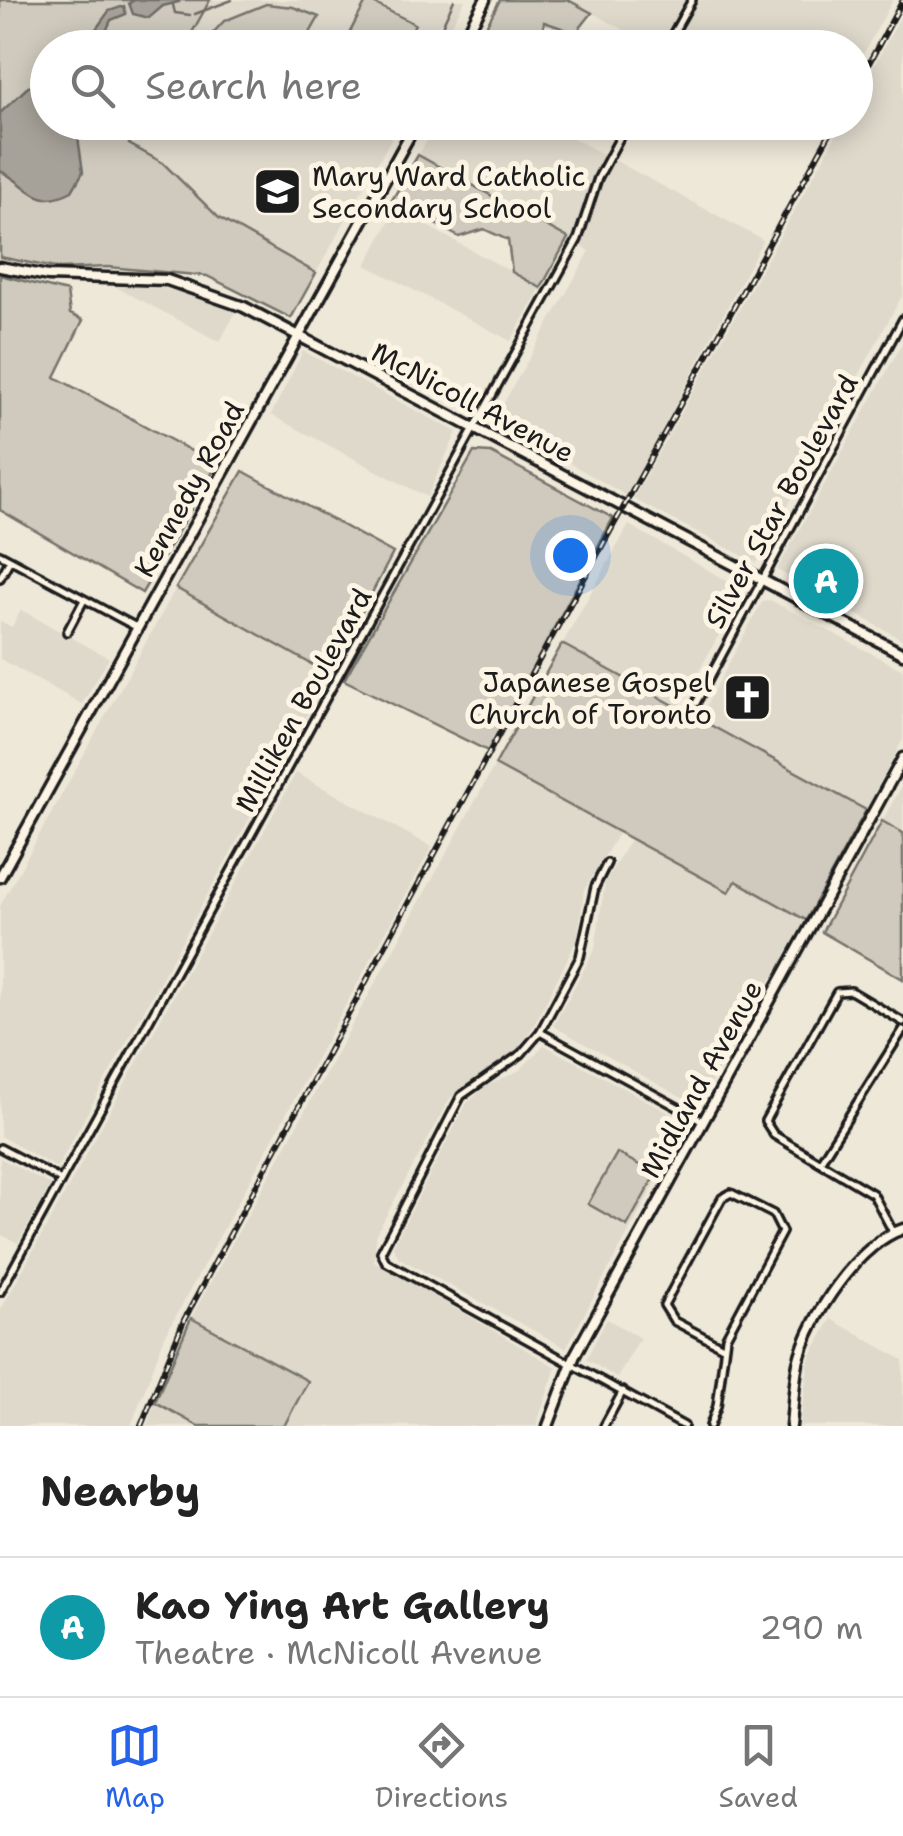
<!DOCTYPE html>
<html lang="en">
<head>
<meta charset="utf-8">
<style>
  :root { --surface:#fff; --page:#f6f6f6; --text:#222; --muted:#767676; --line:#e0e0e0; --accent:#2563eb }
  body { margin:0; font-family:"Shantell Sans",sans-serif; background:var(--page); color:var(--text) }
  .you { position:absolute; left:570px; top:555px; width:35px; height:35px; margin:-25px; border:8px solid #fff; border-radius:50%; background:#1a73e8; box-shadow:0 0 0 15px #1a73e833 }
  .badge { display:grid; place-items:center; width:65px; height:65px; border-radius:50%; background:var(--accent); color:#fff; font-size:32px; font-weight:700 }
  .pin { position:absolute; translate:-50% -50%; border:5px solid #fff; box-shadow:0 2px 10px #0006 }
  .list { margin:0; padding:0; list-style:none }
  h2 { display:flex; justify-content:space-between; align-items:center; height:130px; margin:0; padding:0 40px; font-size:42px }
  h2 small { font-size:32px; font-weight:400; color:var(--muted) }
  .list li { display:grid; grid-template-columns:65px 1fr auto; gap:30px; align-items:center; box-sizing:border-box; height:140px; padding:0 40px; border-top:2px solid var(--line) }
  .list b { display:block; font-size:38px; white-space:nowrap }
  .list p { margin:0; font-size:32px; white-space:nowrap; color:var(--muted) }
  .list em { font-size:32px; font-style:normal; color:var(--muted) }
  .icon { flex:none; width:55px; height:55px; fill:none; stroke:currentColor; stroke-width:2; stroke-linecap:round; stroke-linejoin:round }
  .map { position:relative; flex:none; width:903px; height:1426px; overflow:hidden }
  .search { position:absolute; background:var(--surface); box-shadow:0 5px 25px #0003; left:30px; right:30px; top:30px; height:110px; display:flex; align-items:center; gap:25px; box-sizing:border-box; padding:0 35px; border-radius:55px; color:var(--muted); font-size:38px }
  .sheet { height:270px; background:var(--surface) }
  nav { display:flex; justify-content:space-around; align-items:center; box-sizing:border-box; height:140px; border-top:2px solid var(--line); background:var(--surface); font-size:28px; color:var(--muted) }
  nav a { display:grid; justify-items:center; gap:5px }
  nav .on { color:var(--accent) }
  .map>svg:first-child { display:block }
  .built { fill:#ded9cb }
  .green { fill:#cfcabd; stroke:#76736c; stroke-width:2.5 }
  .water { fill:#a7a299; stroke:#6f6c67; stroke-width:2.5 }
  .lines { fill:none; stroke-linecap:round; stroke-linejoin:round }
  .stream { stroke:#6f6c67; stroke-width:2.5 }
  .street-casing { stroke:#1c1c1c; stroke-width:12 }
  .secondary-casing { stroke:#1c1c1c; stroke-width:15 }
  .street { stroke:#fcf5e5; stroke-width:5 }
  .secondary { stroke:#fcf5e5; stroke-width:8 }
  .rail-casing { stroke:#1c1c1c; stroke-width:6 }
  .rail { stroke:#fcf5e5; stroke-width:2.5; stroke-dasharray:8; stroke-linecap:butt }
  .labels { text-anchor:middle; dominant-baseline:central; stroke-width:10; stroke-linejoin:round; paint-order:stroke }
  .poi-label { font-size:28px; fill:#1c1c1c; stroke:#fcf5e5; text-anchor:start }
  .street-label { font-size:28px; fill:#1c1c1c; stroke:#fcf5e5 }
</style>
</head>
<body>
<div class="map">
<svg width="903" height="1426" viewBox="0 0 903 1426">
  <rect width="100%" height="100%" fill="#eee8d9"/>
  <filter id="ink" filterUnits="userSpaceOnUse"><feTurbulence type="fractalNoise" baseFrequency=".01" numOctaves="2"/><feDisplacementMap in="SourceGraphic" scale="20" xChannelSelector="R" yChannelSelector="G"/><feConvolveMatrix kernelMatrix="1 2 1 2 8 2 1 2 1" color-interpolation-filters="sRGB"/></filter>
  <g filter="url(#ink)">
    <g class="built">
      <path d="M210 0H465L440 47 184 48Z"/>
      <path d="M568 0H893L856 67V48L656 47Z"/>
      <path d="M903 12V294L757 563 633 499 843 123 856 122V99Z"/>
      <path d="M141 123H400L316 273 219 218 163 163 128 144Z"/>
      <path d="M438 123H545L763 240 627 496 494 420 590 251 418 155Z"/>
      <path d="M396 209 541 288 511 341 366 265Z"/>
      <path d="M146 286 195 294 235 313 220 342 116 287Z"/>
      <path d="M903 342V640L777 570Z"/>
      <path d="M303 351 457 432 427 497 271 415Z"/>
      <path d="M629 525 743 590 679 708 562 644Z"/>
      <path d="M176 588 329 674 57 1168 0 1136V906Z"/>
      <path d="M770 600 903 670V739L866 810 699 719 762 602Z"/>
      <path d="M21 610 109 658 82 704 0 659V621L12 627Z"/>
      <path d="M495 765 619 832 584 890 577 940 532 1029 513 1054 451 1097 376 1234 374 1261 556 1367 536 1426H284L308 1381 191 1318Z"/>
      <path d="M296 773 432 847 165 1336 131 1426H0V1311Z"/>
      <path d="M903 784V833L882 821Z"/>
      <path d="M631 838 729 891 735 880 806 920 697 1106 553 1026 595 949 605 882Z"/>
      <path d="M544 1045 688 1123 566 1348 399 1258 393 1246 467 1103 485 1087 520 1070Z"/>
      <path d="M0 1158 51 1185 18 1243 0 1234Z"/>
      <path d="M607 1319 640 1338 617 1378 586 1359Z"/>
      <path d="M831 1319 903 1360V1426H800L809 1359Z"/>
      <path d="M155 1402 198 1426H147Z"/>
    </g>
    <g class="green">
      <path d="M0 0H210L184 47 48 48V122L141 123 129 144 163 163 219 218 316 273 291 318 207 276 108 267 60 269 0 257Z"/>
      <path d="M367 0 415 24 403 47H342Z"/>
      <path d="M500 0H568L592 13 576 33 544 22 540 47H475Z"/>
      <path d="M266 4 293 7 319 17 302 47 202 45 224 21Z"/>
      <path d="M418 155 568 238 541 288 512 272 508 240 484 229 459 237 392 200Z"/>
      <path d="M0 275 67 292 70 314 83 320 55 377 217 465 142 593 0 510Z"/>
      <path d="M474 452 491 453 613 518 488 751 344 680Z"/>
      <path d="M243 471 393 553 329 674 176 588Z"/>
      <path d="M562 644 866 810 806 920 736 881 729 892 495 765Z"/>
      <path d="M882 821 903 833V979L822 932Z"/>
      <path d="M617 1153 656 1174 627 1226 588 1204Z"/>
      <path d="M191 1318 308 1381 284 1426H198L155 1402Z"/>
    </g>
    <g class="water">
      <path d="M135 0H178L179 2 163 6 149 18 133 14 129 3Z"/>
      <path d="M124 6 126 14 111 20 101 43 83 47 109 11Z"/>
      <path d="M47 83 48 122 76 123 83 172 72 191C34 211 30 184 0 171V113L28 87Z"/>
    </g>
    <g class="lines">
      <g class="stream">
        <path d="M173 5 175 13 190 15"/>
        <path d="M195 14 232 0"/>
        <path d="M444 32 443 24 454 0"/>
      </g>
      <defs>
        <g id="street">
          <path d="M665 48 692 0"/>
          <path d="M0 554 138 628"/>
          <path d="M0 578 10 560"/>
          <path d="M67 632 84 600"/>
          <path d="M696 703 903 319"/>
          <path d="M607 863 595 887 580 957 540 1032 521 1054 461 1096 381 1252 386 1262 684 1426"/>
          <path d="M540 1032 703 1121"/>
          <path d="M0 1148 61 1180"/>
          <path d="M820 1162 903 1030"/>
          <path d="M893 1232 873 1194 774 1135 765 1121 837 992 851 991 903 1022"/>
          <path d="M0 1292 578 239 598 178 628 122"/>
          <path d="M604 1426 623 1391"/>
          <path d="M710 1426 717 1406 726 1337 782 1232 773 1214 731 1193 722 1198 664 1305 674 1321 723 1347"/>
        </g>
        <g id="secondary">
          <path d="M459 48 485 0"/>
          <path d="M0 267 48 276 167 280 244 307 903 654"/>
          <path d="M0 877 417 122"/>
          <path d="M548 1426 575 1355 903 758"/>
          <path d="M791 1426C793 1405 794 1383 798 1363 809 1317 858 1244 903 1229"/>
        </g>
      </defs>
      <use href="#street" class="street-casing"/>
      <use href="#secondary" class="secondary-casing"/>
      <use href="#street" class="street"/>
      <use href="#secondary" class="secondary"/>
      <defs>
        <g id="rail">
          <path d="M856 87 903 0"/>
          <path d="M141 1426 184 1320 526 684 836 122"/>
        </g>
      </defs>
      <use href="#rail" class="rail-casing"/>
      <use href="#rail" class="rail"/>
    </g>
  </g>
  <defs>
    <symbol id="school-square" viewBox="-11 -11 22 22"><rect x="-9" y="-9" width="18" height="18" rx="4" fill="#1c1c1c" stroke="#fcf5e5"/><path d="M0-5L7-2L0 1L-7-2ZM-4 1L0 2.5L4 1V4Q0 6-4 4Z" fill="#fff"/></symbol>
    <symbol id="church-square" viewBox="-11 -11 22 22"><rect x="-9" y="-9" width="18" height="18" rx="4" fill="#1c1c1c" stroke="#fcf5e5"/><path d="M-1.2-6h2.4v3.5h3.3v2.4h-3.3V6h-2.4V-.1h-3.3v-2.4h3.3Z" fill="#fff"/></symbol>
  </defs>
  <g fill-rule="evenodd">
    <use href="#school-square" x="250" y="164" width="55" height="55"/>
    <use href="#church-square" x="720" y="670" width="55" height="55"/>
  </g>
  <g class="labels">
    <g class="poi-label">
      <text x="312" y="176">Mary Ward Catholic<tspan x="312" dy="32">Secondary School</tspan></text>
      <text x="712" y="682" text-anchor="end">Japanese Gospel<tspan x="712" dy="32">Church of Toronto</tspan></text>
    </g>
    <g class="street-label">
      <text transform="translate(473 402) rotate(28)">McNicoll Avenue</text>
      <text transform="translate(189 489) rotate(-61)">Kennedy Road</text>
      <text transform="translate(781 501) rotate(-61)">Silver Star Boulevard</text>
      <text transform="translate(303 700) rotate(-61)">Milliken Boulevard</text>
      <text transform="translate(701 1079) rotate(-61)">Midland Avenue</text>
    </g>
  </g>
</svg>
<div class="you"></div>
<div class="pin badge" style="left:826px;top:581px;background:#0f9aa8">A</div>
<div class="search"><svg class="icon" aria-label="search" viewBox="0 0 24 24"><circle cx="10" cy="10" r="6"/><path d="M15 15l6 6"/></svg>Search here</div>
</div>
<section class="sheet">
<h2>Nearby<small></small></h2>
<ul class="list">
<li><span class="badge" style="background:#0f9aa8">A</span><div><b>Kao Ying Art Gallery</b><p>Theatre · McNicoll Avenue</p></div><em>290 m</em></li>
</ul>
</section>
<nav>
<a class="on"><svg class="icon" aria-label="map" viewBox="0 0 24 24"><path d="M3 6l6-2 6 2 6-2v14l-6 2-6-2-6 2zM9 4v14M15 6v14"/></svg>Map</a>
<a><svg class="icon" aria-label="directions" viewBox="0 0 24 24"><path d="M12 3l9 9-9 9-9-9zM9 14v-3h6M13 9l2 2-2 2"/></svg>Directions</a>
<a><svg class="icon" aria-label="saved" viewBox="0 0 24 24"><path d="M7 4h10v16l-5-4-5 4z"/></svg>Saved</a>
</nav>
</body>
</html>
